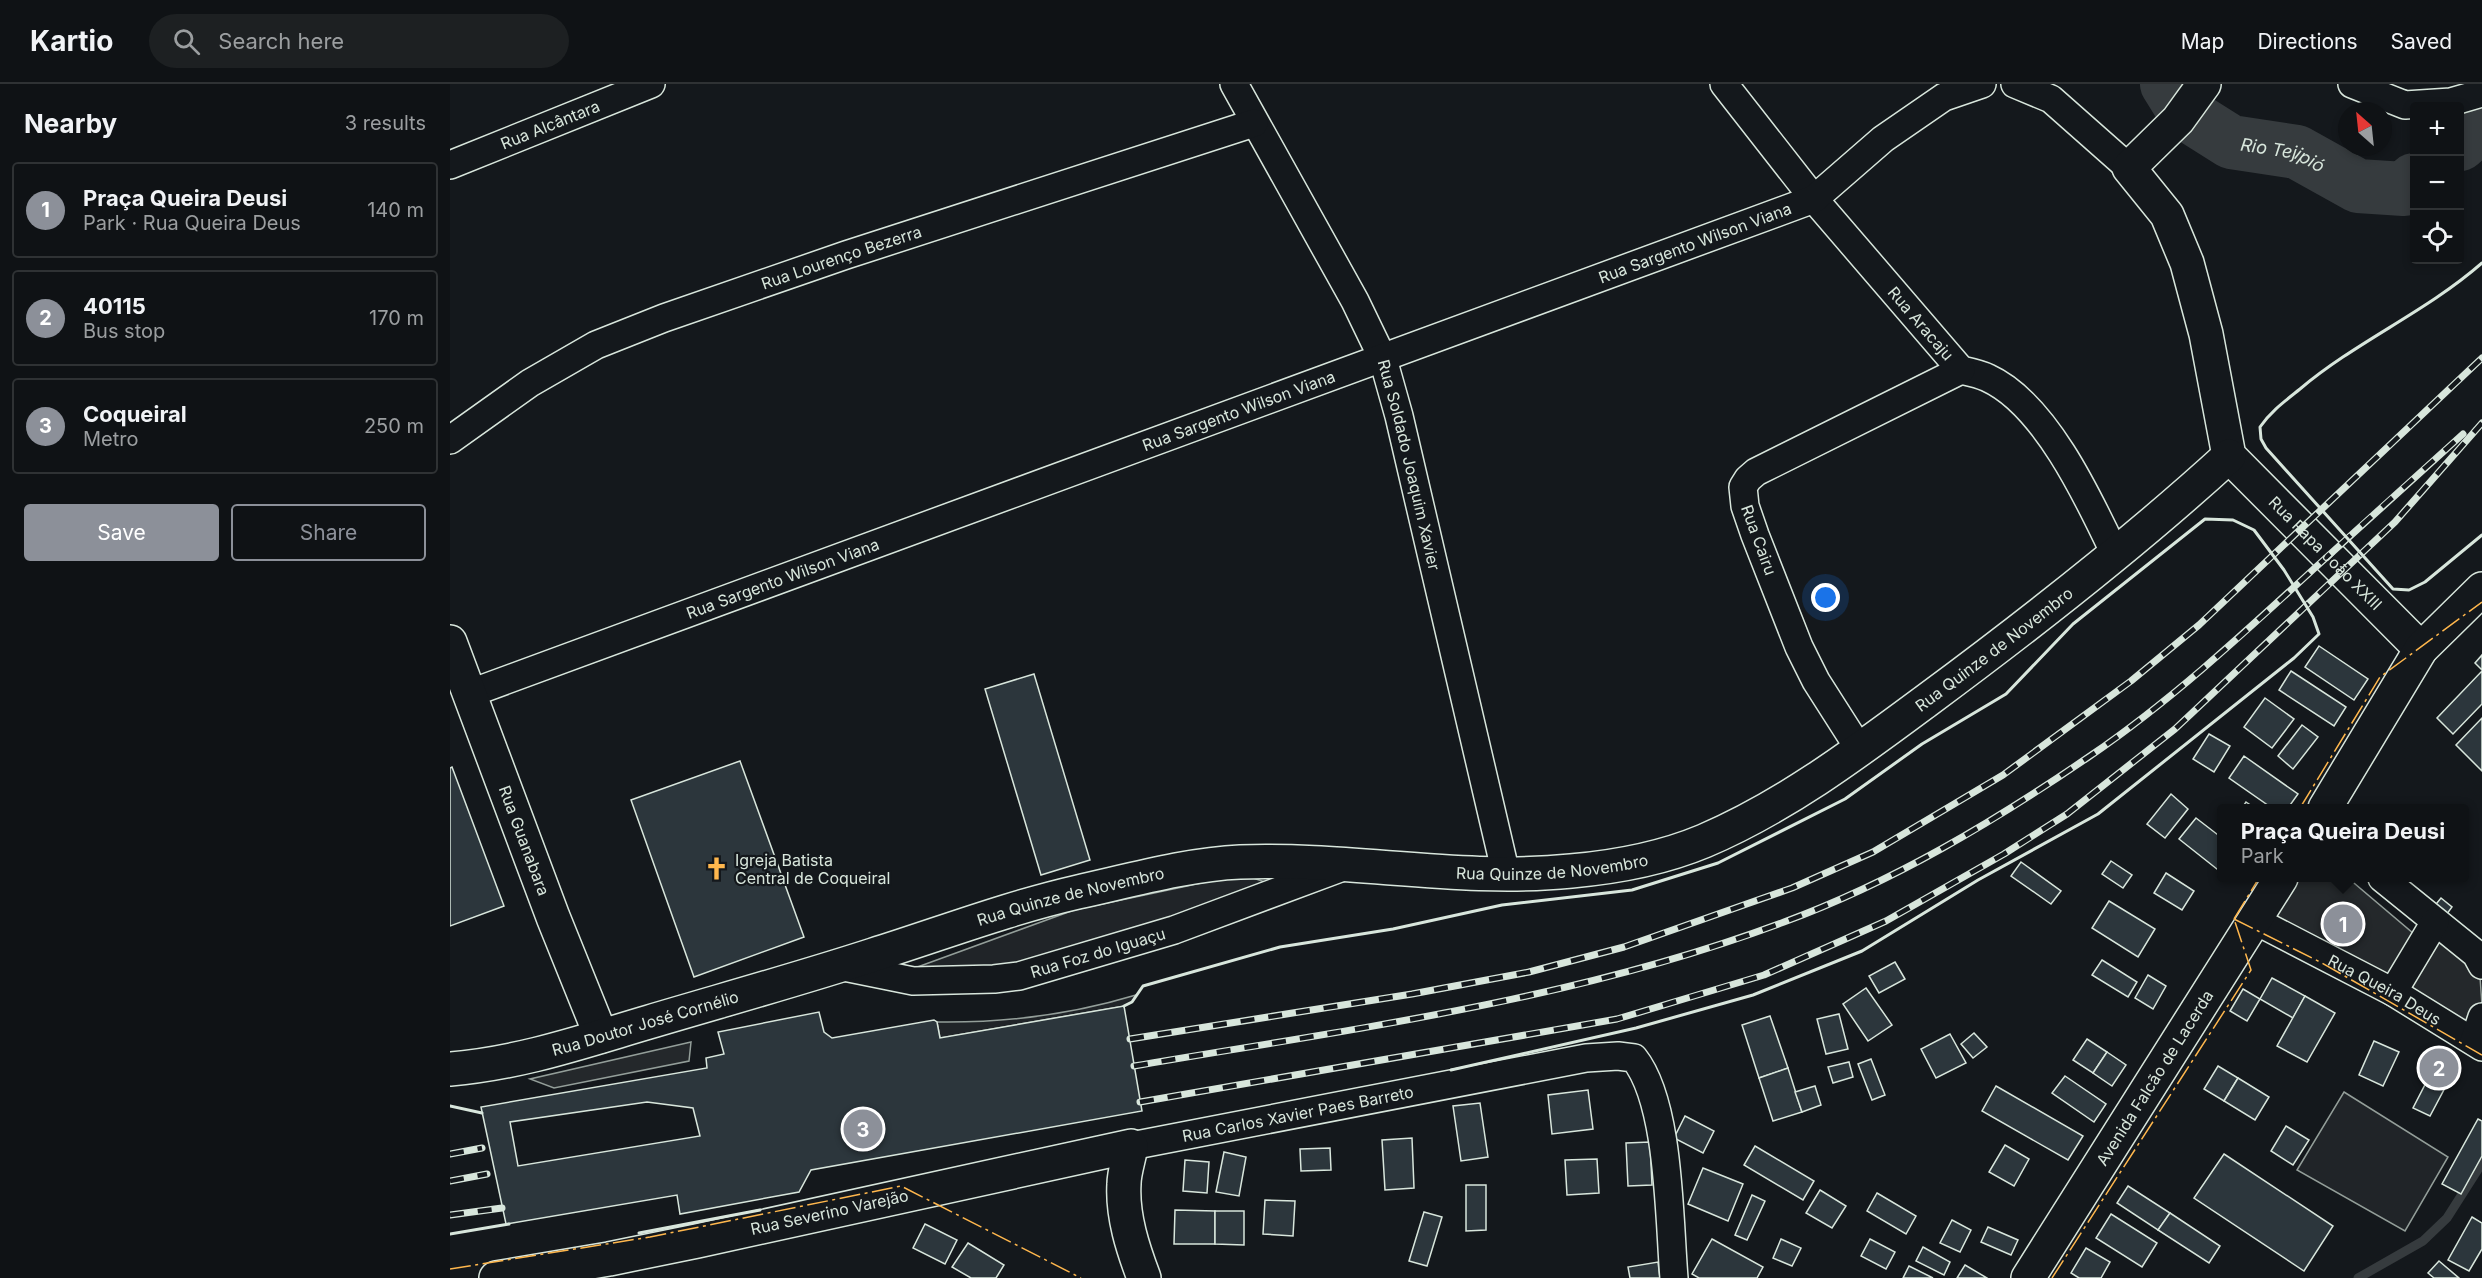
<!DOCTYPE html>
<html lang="en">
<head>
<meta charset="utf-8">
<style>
  :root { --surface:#0f1215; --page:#1d2022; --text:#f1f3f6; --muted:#9b9ea0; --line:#2f3234; --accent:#8c9099 }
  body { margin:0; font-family:Inter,sans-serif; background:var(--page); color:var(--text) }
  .controls { position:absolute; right:18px; top:18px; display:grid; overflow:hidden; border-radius:6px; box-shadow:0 3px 9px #0003 }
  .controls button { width:54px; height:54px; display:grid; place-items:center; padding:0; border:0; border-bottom:2px solid var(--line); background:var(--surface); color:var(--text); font:30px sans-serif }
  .compass { position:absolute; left:1888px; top:18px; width:54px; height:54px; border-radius:50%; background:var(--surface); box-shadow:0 3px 9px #0003; rotate:333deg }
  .you { position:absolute; left:1376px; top:514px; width:21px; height:21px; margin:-15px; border:4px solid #fff; border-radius:50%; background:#1a73e8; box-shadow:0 0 0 9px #1a73e833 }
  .badge { display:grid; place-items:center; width:39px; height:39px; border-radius:50%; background:var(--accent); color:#fff; font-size:20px; font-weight:700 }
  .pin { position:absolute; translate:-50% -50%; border:3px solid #fff; box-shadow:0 2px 6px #0006 }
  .popup { position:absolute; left:1767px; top:720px; width:252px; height:78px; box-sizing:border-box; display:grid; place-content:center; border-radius:6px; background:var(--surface); filter:drop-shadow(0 2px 4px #0005); font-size:20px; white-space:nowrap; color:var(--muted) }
  .popup b { font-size:22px; color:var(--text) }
  .popup::after { content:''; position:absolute; left:50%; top:100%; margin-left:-12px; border:12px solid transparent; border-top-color:var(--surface) }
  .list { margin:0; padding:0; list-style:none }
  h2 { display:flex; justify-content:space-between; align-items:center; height:78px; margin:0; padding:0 24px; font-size:26px }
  h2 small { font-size:20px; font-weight:400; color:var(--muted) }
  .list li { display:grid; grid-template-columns:39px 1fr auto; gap:18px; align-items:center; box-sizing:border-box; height:96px; margin:0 12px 12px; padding:0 12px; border:2px solid var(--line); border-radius:6px }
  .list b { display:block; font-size:22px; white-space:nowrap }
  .list p { margin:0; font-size:20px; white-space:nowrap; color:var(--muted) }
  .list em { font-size:20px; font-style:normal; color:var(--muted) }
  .actions { display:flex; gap:12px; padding:18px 24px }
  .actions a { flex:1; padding:14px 0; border:2px solid var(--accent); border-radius:6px; text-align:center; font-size:21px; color:var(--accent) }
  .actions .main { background:var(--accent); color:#fff }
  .icon { flex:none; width:33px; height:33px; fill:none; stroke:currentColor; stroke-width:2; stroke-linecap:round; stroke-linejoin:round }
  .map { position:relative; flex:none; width:2032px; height:1194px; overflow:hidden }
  header { display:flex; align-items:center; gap:36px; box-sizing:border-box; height:84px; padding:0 30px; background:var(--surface); border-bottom:2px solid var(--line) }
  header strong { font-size:28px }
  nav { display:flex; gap:33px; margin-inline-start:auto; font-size:21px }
  .search { width:420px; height:54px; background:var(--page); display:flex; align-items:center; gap:15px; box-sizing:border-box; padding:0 21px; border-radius:33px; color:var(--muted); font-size:22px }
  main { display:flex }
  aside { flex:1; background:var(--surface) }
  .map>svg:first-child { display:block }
  .green { fill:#202428; stroke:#939e99; stroke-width:1.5 }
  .parking { fill:#24282b; stroke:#939e99; stroke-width:1.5 }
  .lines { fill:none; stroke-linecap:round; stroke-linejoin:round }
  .stream { stroke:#363b3e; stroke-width:9 }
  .river { stroke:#363b3e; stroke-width:54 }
  .building { fill:#2c363c; stroke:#d8e6dc; stroke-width:1.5; fill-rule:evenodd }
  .minor-casing { stroke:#d8e6dc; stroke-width:30 }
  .tertiary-casing { stroke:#d8e6dc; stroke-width:36 }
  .primary-casing { stroke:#d8e6dc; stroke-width:36 }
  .minor { stroke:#14181c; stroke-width:27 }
  .tertiary { stroke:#14181c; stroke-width:33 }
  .primary { stroke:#14181c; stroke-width:33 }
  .rail-casing { stroke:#d8e6dc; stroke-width:7 }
  .rail { stroke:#14181c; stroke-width:4.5; stroke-dasharray:14; stroke-linecap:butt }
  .wall { stroke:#d8e6dc; stroke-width:3 }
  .power { stroke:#ffb74d; stroke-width:1.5; stroke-dasharray:21 4.5 3 4.5; stroke-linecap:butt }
  .labels { text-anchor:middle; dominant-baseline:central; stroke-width:4.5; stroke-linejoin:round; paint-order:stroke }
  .street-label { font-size:16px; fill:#d8e6dc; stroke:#14181c }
  .poi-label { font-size:16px; fill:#d8e6dc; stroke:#14181c; text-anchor:start }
  .water-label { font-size:18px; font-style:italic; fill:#d8e6dc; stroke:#14181c }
</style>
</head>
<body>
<header>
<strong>Kartio</strong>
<div class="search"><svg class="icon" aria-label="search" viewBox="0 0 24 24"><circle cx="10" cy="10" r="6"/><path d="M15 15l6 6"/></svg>Search here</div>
<nav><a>Map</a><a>Directions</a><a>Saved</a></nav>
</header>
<main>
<aside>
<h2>Nearby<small>3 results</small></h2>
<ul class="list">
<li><span class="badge">1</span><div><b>Praça Queira Deusi</b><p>Park · Rua Queira Deus</p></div><em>140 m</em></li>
<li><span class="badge">2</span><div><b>40115</b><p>Bus stop</p></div><em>170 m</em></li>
<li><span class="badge">3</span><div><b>Coqueiral</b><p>Metro</p></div><em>250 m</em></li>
</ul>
<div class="actions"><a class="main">Save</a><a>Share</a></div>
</aside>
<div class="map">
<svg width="2032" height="1194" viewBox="0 0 2032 1194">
  <rect width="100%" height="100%" fill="#14181c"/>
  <g class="green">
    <path d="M800 793 821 800 566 885H462L624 826 775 794Z"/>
    <path d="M686 911 682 918 674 922 490 954 487 938C556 939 620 931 686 911Z"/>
    <path d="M1894 1008 1998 1073 1955 1147 1847 1086Z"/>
  </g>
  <g class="parking">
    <path d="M1840 794H1898L1964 850 1940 901 1814 836Z"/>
    <path d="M1983 850 2030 893 2032 921 2022 951 1948 908Z"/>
    <path d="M241 958 239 977 104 1004 80 995Z"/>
  </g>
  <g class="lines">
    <path class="stream" d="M1908 1194 1973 1157 1997 1134 2032 1079"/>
    <g class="river">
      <path id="s1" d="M1717 0 1735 29 1781 58 1847 68 1908 102 1954 105 1964 96"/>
      <path d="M2010 60 2032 40"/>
    </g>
  </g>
  <g class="building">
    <path d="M1869 562 1918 595 1904 616 1855 583Z"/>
    <path d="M2032 571V586L2025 579Z"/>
    <path d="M1841 587 1896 623 1884 642 1829 606Z"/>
    <path d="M2032 587V620L2003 650 1987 634Z"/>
    <path d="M584 590 640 776 591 791 535 605Z"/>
    <path d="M1815 614 1844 635 1822 664 1794 643Z"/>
    <path d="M2032 634V687L2006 661Z"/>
    <path d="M1852 641 1868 653 1843 685 1828 672Z"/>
    <path d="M1759 650 1780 662 1764 688 1743 675Z"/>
    <path d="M1794 672 1848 710 1838 724H1822L1779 694Z"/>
    <path d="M290 677 354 853 244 893 181 716Z"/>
    <path d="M2 683 54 822 0 842V684Z"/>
    <path d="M1721 710 1738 725 1715 754 1697 740Z"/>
    <path d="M1796 718 1805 724H1792Z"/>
    <path d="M1746 734 1772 754V789L1729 755Z"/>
    <path d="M1661 777 1682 791 1673 804 1652 790Z"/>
    <path d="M1571 778 1611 807 1601 820 1561 792Z"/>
    <path d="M1716 789 1744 807 1732 826 1704 809Z"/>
    <path d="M1991 814 2002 823 1994 834 1982 825Z"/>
    <path d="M1659 817 1705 845 1688 873 1642 844Z"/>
    <path d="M1652 876 1687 898 1678 913 1642 891Z"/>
    <path d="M1445 878 1455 895 1429 909 1419 892Z"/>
    <path d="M1698 891 1716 902 1703 925 1685 914Z"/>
    <path d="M1822 894 1855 912 1843 934 1810 915Z"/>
    <path d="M1416 904 1442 941 1418 957 1393 920Z"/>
    <path d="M1793 905 1810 915 1797 937 1780 927Z"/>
    <path d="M1855 912 1885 929 1857 978 1827 962Z"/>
    <path d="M674 922 692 1027 361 1086 349 1108 230 1130 227 1111 56 1140 31 1023 257 984 256 974 274 970 268 948 369 928 374 948 382 954 484 936 487 938 490 954ZM197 1018 243 1024 250 1052 68 1082 60 1038Z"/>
    <path d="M1389 930 1398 965 1376 970 1367 935Z"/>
    <path d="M1320 932 1338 984 1309 994 1292 941Z"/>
    <path d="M1524 949 1537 963 1523 974 1511 960Z"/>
    <path d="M1500 950 1516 979 1486 994 1471 965Z"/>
    <path d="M1637 955 1657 968 1643 989 1623 976Z"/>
    <path d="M1924 957 1949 968 1933 1002 1909 991Z"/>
    <path d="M1657 968 1676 981 1662 1002 1643 989Z"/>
    <path d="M1421 975 1435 1011 1422 1016 1408 980Z"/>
    <path d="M1399 978 1403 993 1383 999 1378 983Z"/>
    <path d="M1768 982 1788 994 1774 1017 1754 1005Z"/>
    <path d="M1338 984 1352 1028 1323 1037 1309 994Z"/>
    <path d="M1980 991 1997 1000 1980 1032 1963 1024Z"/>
    <path d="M1615 992 1656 1020 1644 1038 1602 1009Z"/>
    <path d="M1788 994 1819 1013 1805 1036 1774 1017Z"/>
    <path d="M1365 1002 1371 1021 1352 1028 1345 1008Z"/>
    <path d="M1546 1002 1633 1052 1618 1076 1532 1027Z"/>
    <path d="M1138 1006 1143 1045 1102 1050 1098 1011Z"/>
    <path d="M1030 1019 1038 1073 1011 1077 1003 1022Z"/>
    <path d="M1235 1032 1264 1047 1253 1069 1224 1054Z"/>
    <path d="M2028 1035 2032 1037V1072L2011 1110 1992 1100Z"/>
    <path d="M1836 1042 1859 1056 1843 1081 1821 1067Z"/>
    <path d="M962 1054 964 1104 935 1106 932 1056Z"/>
    <path d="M1200 1058 1202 1101 1178 1102 1176 1059Z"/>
    <path d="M1555 1061 1579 1075 1564 1102 1539 1088Z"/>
    <path d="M1305 1062 1364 1097 1353 1116 1294 1081Z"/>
    <path d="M880 1064 881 1086 851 1087 850 1065Z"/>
    <path d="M774 1068 796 1073 789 1112 766 1108Z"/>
    <path d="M1774 1070 1883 1142 1854 1187 1744 1114Z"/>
    <path d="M1147 1075 1149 1109 1117 1111 1115 1076Z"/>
    <path d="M735 1076 759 1078 757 1109 733 1107Z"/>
    <path d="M1253 1084 1293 1100 1278 1137 1238 1120Z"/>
    <path d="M1016 1101H1036V1146L1016 1147Z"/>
    <path d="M1678 1102 1720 1129 1708 1146 1667 1119Z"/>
    <path d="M1370 1106 1396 1122 1382 1144 1356 1129Z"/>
    <path d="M1427 1109 1466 1132 1456 1150 1417 1127Z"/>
    <path d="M1302 1111 1315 1117 1297 1156 1285 1151Z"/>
    <path d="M815 1116 845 1117 843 1152 813 1150Z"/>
    <path d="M725 1126 765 1127V1160H724Z"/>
    <path d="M765 1127H794V1161L765 1160Z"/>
    <path d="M974 1128 992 1133 977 1182 959 1177Z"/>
    <path d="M1720 1129 1770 1162 1759 1179 1708 1146Z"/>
    <path d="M1661 1130 1707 1159 1692 1183 1646 1154Z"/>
    <path d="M2022 1133 2032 1139V1165L2019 1187 1998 1176Z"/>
    <path d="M1502 1136 1521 1146 1510 1168 1490 1159Z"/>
    <path d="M475 1140 507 1156 495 1180 463 1164Z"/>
    <path d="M1538 1143 1568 1156 1561 1171 1531 1158Z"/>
    <path d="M1262 1155 1313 1183 1307 1194H1249L1242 1190Z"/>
    <path d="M1331 1155 1351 1164 1342 1182 1323 1174Z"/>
    <path d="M1420 1155 1445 1168 1436 1185 1411 1172Z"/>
    <path d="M518 1159 554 1181 546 1194H521L502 1183Z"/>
    <path d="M1473 1163 1500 1178 1494 1191 1466 1177Z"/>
    <path d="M1636 1164 1660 1178 1651 1194H1629L1621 1189Z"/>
    <path d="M1989 1177 2009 1194H1984L1978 1189Z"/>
    <path d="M1208 1178 1210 1194H1180L1178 1183Z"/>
    <path d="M1515 1181 1537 1194H1507Z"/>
    <path d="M1459 1182 1483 1194H1453Z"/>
  </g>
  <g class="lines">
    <defs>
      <g id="minor">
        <path id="s2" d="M784 0 905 217 933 275 949 332 1056 790"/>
        <path id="s3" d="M1274 0 1364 115 1511 286C1520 288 1530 290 1538 294 1595 320 1639 415 1665 470"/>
        <path d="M1565 0 1601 15 1679 84"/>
        <path d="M1902 0 1955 21 2001 18 2032 9"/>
        <path id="s4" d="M0 81 201 0"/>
        <path id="s5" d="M0 356 80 299 146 261 214 234 396 171 804 39"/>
        <path id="s6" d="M21 609 1364 115 1433 55 1494 13 1532 0"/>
        <path d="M1410 666 1366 597 1349 563 1305 451 1295 422 1293 403 1298 395 1306 388 1511 286"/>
        <path d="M1932 794 2026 870 2032 881"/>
        <path id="s7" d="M1804 836 1943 908 2032 963"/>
        <path id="s8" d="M389 882 463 897 544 895 569 892 724 846 893 783"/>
        <path d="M1943 908 1985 838"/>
        <path d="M2024 957 2032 933"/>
        <path id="s9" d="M681 1062 1136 974 1168 972 1184 974C1220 1019 1219 1135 1224 1194"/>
      </g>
      <g id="tertiary">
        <path id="s10" d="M1754 0 1728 36 1679 84 1717 131 1737 179 1756 250 1779 372 1971 565"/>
        <path id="s11" d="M0 558 103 833 151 952"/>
        <path id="s12" d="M0 985C71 979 131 958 199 938 273 916 349 895 423 871 490 850 558 824 628 808 678 797 739 780 790 778 901 774 1011 798 1121 787 1167 783 1211 775 1254 757 1334 723 1406 669 1476 617 1580 540 1683 460 1779 372"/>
        <path id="s13" d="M46 1194 159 1175 247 1157 681 1062C679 1075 674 1088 674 1100 672 1132 683 1165 694 1194"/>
      </g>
      <g id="primary">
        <path d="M1875 724 1971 565 2032 505"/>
        <path id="s14" d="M1578 1194 1831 794"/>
      </g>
    </defs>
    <use href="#minor" class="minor-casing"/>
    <use href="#tertiary" class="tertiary-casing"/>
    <use href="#primary" class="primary-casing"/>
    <use href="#minor" class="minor"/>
    <use href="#tertiary" class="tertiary"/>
    <use href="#primary" class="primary"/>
    <defs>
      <g id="rail">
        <path d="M680 955 962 910 1079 888 1174 863 1342 804 1423 768 1553 691 1681 597 1749 541 2032 274"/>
        <path d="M684 982C902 945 1126 916 1334 838 1443 798 1545 737 1640 672 1722 616 1794 549 1867 482 1915 438 1964 394 2013 350"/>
        <path d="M690 1018 1167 935 1314 891 1436 837 1554 770 1617 730 1725 645 1945 438 2032 339"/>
        <path d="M0 1070 32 1064"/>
        <path d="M0 1097 37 1090"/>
        <path d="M0 1131 52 1124"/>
      </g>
    </defs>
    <use href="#rail" class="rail-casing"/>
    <use href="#rail" class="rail"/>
    <g class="wall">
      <path d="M2032 179C1976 228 1907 257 1850 305 1835 317 1821 327 1810 343L1811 355 1816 364 1943 505 1959 506 1975 498 2032 451"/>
      <path d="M674 922 682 918 693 902 830 863 943 845 1052 821 1182 806 1268 779 1395 715 1472 660 1556 610 1623 540 1755 435 1783 436 1804 446 1834 486 1863 533 1869 550 1844 574 1648 730 1528 796 1412 867 1303 911 1186 944 1001 986"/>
      <path d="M0 1022 32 1029"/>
      <path d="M189 1149 310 1126"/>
      <path d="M0 1150 59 1140"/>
    </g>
    <g class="power">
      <path d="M1850 724 1930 593 2032 518"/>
      <path d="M1784 835 1872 879 2032 971"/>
      <path d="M1784 835 1809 794"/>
      <path d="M0 1185 200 1153 451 1102 631 1194"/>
      <path d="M1602 1194 1801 886 1784 835"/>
    </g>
  </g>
  <defs>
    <symbol id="church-bare" viewBox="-9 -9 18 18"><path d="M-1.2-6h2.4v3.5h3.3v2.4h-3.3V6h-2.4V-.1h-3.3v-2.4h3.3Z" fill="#ffb74d" stroke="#14181c" stroke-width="2.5" paint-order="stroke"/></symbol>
  </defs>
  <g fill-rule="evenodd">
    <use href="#church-bare" x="250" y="768" width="33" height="33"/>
  </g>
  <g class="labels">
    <g class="street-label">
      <text stroke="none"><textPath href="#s4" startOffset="108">Rua Alcântara</textPath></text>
      <text stroke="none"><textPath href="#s6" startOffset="1304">Rua Sargento Wilson Viana</textPath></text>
      <text stroke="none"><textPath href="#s5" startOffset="435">Rua Lourenço Bezerra</textPath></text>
      <text stroke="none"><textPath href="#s3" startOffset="310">Rua Aracaju</textPath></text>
      <text stroke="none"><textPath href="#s6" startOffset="818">Rua Sargento Wilson Viana</textPath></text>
      <text stroke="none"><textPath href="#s2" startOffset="422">Rua Soldado Joaquim Xavier</textPath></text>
      <text transform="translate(1309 456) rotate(70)">Rua Cairu</text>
      <text stroke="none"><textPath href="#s10" startOffset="560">Rua Papa João XXIII</textPath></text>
      <text stroke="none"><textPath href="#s6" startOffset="332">Rua Sargento Wilson Viana</textPath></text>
      <text stroke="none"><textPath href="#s12" startOffset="1635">Rua Quinze de Novembro</textPath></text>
      <text stroke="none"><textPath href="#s11" startOffset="212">Rua Guanabara</textPath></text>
      <text stroke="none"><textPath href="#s12" startOffset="1131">Rua Quinze de Novembro</textPath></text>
      <text stroke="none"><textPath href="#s12" startOffset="645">Rua Quinze de Novembro</textPath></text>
      <text stroke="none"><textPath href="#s8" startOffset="264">Rua Foz do Iguaçu</textPath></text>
      <text stroke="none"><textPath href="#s7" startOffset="148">Rua Queira Deus</textPath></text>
      <text stroke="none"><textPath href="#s12" startOffset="201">Rua Doutor José Cornélio</textPath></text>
      <text stroke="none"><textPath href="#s14" startOffset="237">Avenida Falcão de Lacerda</textPath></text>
      <text stroke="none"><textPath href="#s9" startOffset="170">Rua Carlos Xavier Paes Barreto</textPath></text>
      <text stroke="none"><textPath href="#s13" startOffset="340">Rua Severino Varejão</textPath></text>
    </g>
    <g class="poi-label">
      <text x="285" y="776">Igreja Batista<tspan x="285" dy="18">Central de Coqueiral</tspan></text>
    </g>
    <g class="water-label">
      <text stroke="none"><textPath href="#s1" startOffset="142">Rio Tejipió</textPath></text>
    </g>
  </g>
</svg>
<div class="controls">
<button>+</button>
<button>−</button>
<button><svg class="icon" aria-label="locate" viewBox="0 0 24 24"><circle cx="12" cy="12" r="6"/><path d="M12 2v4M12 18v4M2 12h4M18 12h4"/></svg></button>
</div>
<svg class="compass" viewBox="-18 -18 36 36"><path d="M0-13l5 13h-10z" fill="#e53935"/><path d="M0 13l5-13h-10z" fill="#9b9ea0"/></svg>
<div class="you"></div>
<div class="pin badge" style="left:1893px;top:840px">1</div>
<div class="popup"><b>Praça Queira Deusi</b>Park</div>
<div class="pin badge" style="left:1989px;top:984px">2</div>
<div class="pin badge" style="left:413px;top:1045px">3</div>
</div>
</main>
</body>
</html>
